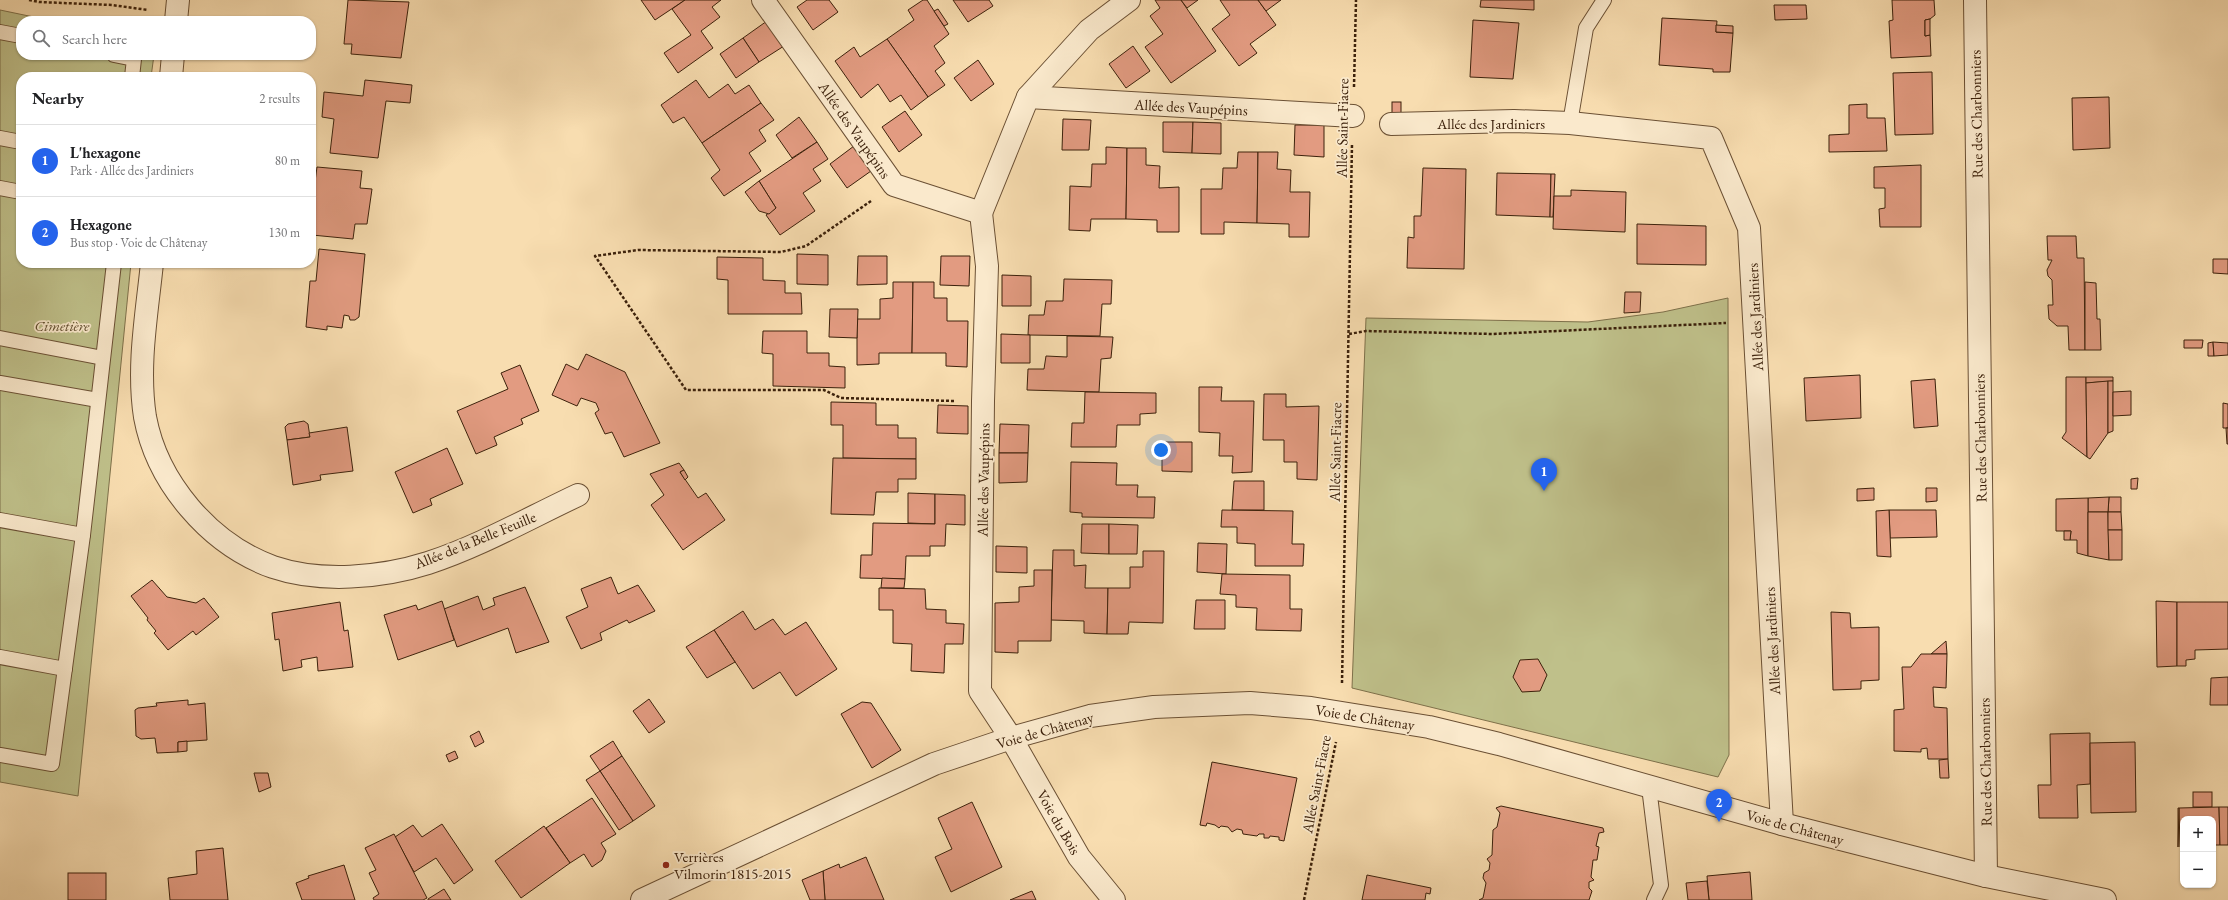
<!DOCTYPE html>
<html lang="en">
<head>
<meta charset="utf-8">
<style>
  :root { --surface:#fff; --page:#f2f2f2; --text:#202124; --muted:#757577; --line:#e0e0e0; --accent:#2563eb }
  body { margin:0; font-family:"EB Garamond",serif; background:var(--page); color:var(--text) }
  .controls { position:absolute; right:12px; bottom:12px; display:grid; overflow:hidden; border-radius:8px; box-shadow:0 1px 3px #0004 }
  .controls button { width:36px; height:36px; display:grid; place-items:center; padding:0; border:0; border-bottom:1px solid var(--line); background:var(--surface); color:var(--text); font:20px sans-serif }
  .you { position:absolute; left:1161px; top:450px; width:14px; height:14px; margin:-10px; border:3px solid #fff; border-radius:50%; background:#1a73e8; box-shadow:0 0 0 6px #1a73e833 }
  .badge { display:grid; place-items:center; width:26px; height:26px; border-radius:50%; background:var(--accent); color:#fff; font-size:13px; font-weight:700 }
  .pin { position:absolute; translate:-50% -33px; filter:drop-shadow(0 1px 2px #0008) }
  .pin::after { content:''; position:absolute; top:21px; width:14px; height:12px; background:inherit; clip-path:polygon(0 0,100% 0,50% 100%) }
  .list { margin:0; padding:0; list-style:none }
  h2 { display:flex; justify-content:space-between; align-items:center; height:52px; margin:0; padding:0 16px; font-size:17px }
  h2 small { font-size:13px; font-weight:400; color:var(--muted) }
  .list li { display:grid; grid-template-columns:26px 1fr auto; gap:12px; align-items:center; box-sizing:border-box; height:72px; padding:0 16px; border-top:1px solid var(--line) }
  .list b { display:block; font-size:15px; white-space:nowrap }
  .list p { margin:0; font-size:13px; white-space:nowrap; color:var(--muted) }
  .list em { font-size:13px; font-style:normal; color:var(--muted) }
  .icon { flex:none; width:22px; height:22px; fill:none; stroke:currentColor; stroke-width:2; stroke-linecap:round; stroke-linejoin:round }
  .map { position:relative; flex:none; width:2228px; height:900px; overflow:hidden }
  .search { position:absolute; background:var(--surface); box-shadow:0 1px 3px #0004; left:16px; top:16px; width:300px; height:44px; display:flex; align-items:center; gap:10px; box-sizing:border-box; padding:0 14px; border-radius:16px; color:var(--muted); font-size:15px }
  .panel { position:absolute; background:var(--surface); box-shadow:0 1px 3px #0004; left:16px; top:72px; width:300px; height:196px; border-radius:16px }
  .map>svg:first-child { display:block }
  .green { fill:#bfc08a; stroke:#7e704a }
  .building { fill:#e29b81; stroke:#3c210b }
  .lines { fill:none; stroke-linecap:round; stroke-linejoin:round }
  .service-casing { stroke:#6b5034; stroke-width:16 }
  .minor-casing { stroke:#6b5034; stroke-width:24 }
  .tertiary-casing { stroke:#6b5034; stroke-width:24 }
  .path { stroke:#3c210b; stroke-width:2.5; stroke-dasharray:3 2; stroke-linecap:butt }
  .service { stroke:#fae9cc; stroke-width:14 }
  .minor { stroke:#fae9cc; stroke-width:22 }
  .tertiary { stroke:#fae9cc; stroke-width:22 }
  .poi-dot { fill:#8f2418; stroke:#fae9cc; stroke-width:1.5 }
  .labels { text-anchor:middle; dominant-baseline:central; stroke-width:3.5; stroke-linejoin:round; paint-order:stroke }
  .street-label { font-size:15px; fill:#3c210b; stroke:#fae9cc }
  .park-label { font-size:15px; font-style:italic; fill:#5d492b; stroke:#fae9cc }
  .poi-label { font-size:15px; fill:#3c210b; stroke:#fae9cc; text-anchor:start }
</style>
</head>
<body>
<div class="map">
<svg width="2228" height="900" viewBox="0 0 2228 900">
  <rect width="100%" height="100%" fill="#f8ddb0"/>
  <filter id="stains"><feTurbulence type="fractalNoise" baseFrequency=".005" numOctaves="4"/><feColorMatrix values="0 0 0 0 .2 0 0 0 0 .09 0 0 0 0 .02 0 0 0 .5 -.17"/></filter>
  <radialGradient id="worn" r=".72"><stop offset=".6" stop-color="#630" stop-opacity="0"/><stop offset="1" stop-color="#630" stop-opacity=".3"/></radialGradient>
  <g class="green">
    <path d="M0 10 53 21H21V55H154L151 77H21V263H131L78 796 0 782Z"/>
    <path d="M1728 298 1729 755 1718 777 1352 688 1366 318 1588 322 1663 312Z"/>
  </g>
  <g class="building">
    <path d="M348 0 409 2 401 58 351 54 352 44H344Z"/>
    <path d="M641 0H685L655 20Z"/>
    <path d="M685 0H721L712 7 720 17 701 31 713 48 678 73 664 53 691 35 672 9Z"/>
    <path d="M807 0H829L838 12 813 30 797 7Z"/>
    <path d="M923 0H927L949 34 934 46 945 63 935 71 945 85 928 97 887 39 914 20 908 10Z"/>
    <path d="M953 0H989L993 6 968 22Z"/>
    <path d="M1155 0H1181L1216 51 1171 83 1145 47 1163 34 1150 16 1160 8Z"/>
    <path d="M1181 0H1198L1187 8Z"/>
    <path d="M1220 0H1258L1276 25 1250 44 1257 53 1239 66 1212 29 1230 15Z"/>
    <path d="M1258 0H1281L1266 11Z"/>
    <path d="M1481 0H1534V10L1480 7Z"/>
    <path d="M1892 0H1934L1935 15 1930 19 1925 20V36L1930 35 1931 56 1891 58 1889 21 1893 20Z"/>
    <path d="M1774 5H1806L1807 19 1775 20Z"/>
    <path d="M938 9 948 24 944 26 934 11Z"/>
    <path d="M1662 18 1717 21 1716 32 1733 33 1730 72H1713V69L1659 65Z"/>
    <path d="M1930 19V35L1925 36V20Z"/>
    <path d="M1473 20 1519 23 1513 79 1470 77Z"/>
    <path d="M767 21 784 46 759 62 743 38Z"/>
    <path d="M1716 25 1733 26V33L1716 32Z"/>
    <path d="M743 38 759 62 736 78 720 54Z"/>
    <path d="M887 39 928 97 911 110 901 95 890 102 878 84 861 98 835 61 854 47 860 57Z"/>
    <path d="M1133 46 1150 71 1126 88 1109 64Z"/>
    <path d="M978 60 994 84 971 101 954 78Z"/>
    <path d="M1932 72 1933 134 1895 135 1893 73Z"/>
    <path d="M365 80 412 85 410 103 386 101 378 158 330 153 334 119 322 117 324 92 363 96Z"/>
    <path d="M696 80 709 98 728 84 735 94 749 85 761 103 702 143 684 117 673 123 661 105Z"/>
    <path d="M2109 97 2110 148 2073 150 2072 98Z"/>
    <rect x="1392" y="102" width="9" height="11"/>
    <path d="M761 103 774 120 759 130 766 141 749 153 761 171 724 196 711 178 720 170 702 143Z"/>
    <path d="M1867 104V118H1885L1887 151 1829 152V135L1849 134V105Z"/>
    <path d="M905 111 922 135 899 152 882 127Z"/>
    <path d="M799 117 817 142 792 158 776 135Z"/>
    <path d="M1063 119 1091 120 1089 150H1062Z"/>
    <path d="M1163 122H1193L1192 153 1163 152Z"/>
    <path d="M1193 122 1221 123V154L1192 153Z"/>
    <path d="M1295 125H1324V157L1294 155Z"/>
    <path d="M817 142 828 159 813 169 821 181 803 193 815 211 780 235 766 215 776 208 759 181Z"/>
    <path d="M854 146 871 171 847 188 830 164Z"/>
    <path d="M1106 147 1127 148 1126 219H1091L1090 231 1069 230 1070 186 1091 187 1092 164H1106Z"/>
    <path d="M1127 148H1146V165L1160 166 1159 188 1179 187V232H1157V220L1126 219Z"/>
    <path d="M1238 152H1258L1257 223 1224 222V234H1201V189H1222L1223 168H1237Z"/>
    <path d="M1258 152H1278L1277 169 1291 170 1290 192H1310L1309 237H1289V224L1257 223Z"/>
    <path d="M1921 165V227H1880L1879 209 1885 208V188H1874V167Z"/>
    <path d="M317 167 362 171 360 188 372 189 367 224H355L353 239 312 235 314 221H311V211Z"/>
    <path d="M1423 168 1466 169 1464 269 1407 268 1408 237 1414 238V216H1421Z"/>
    <path d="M1497 173 1551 174 1550 217 1496 215Z"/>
    <path d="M1551 174H1555L1553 217H1550Z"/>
    <path d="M759 181 776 208 769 214 759 211 745 192Z"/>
    <path d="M1571 190 1626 192 1625 232 1553 229 1554 196H1571Z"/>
    <path d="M1637 224 1706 226V265L1637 264Z"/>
    <path d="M2047 236H2076L2077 258H2084L2085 350H2069L2068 326H2057L2049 319 2048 305H2053L2052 280 2048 276 2047 270 2052 260H2048Z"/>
    <path d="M319 249 365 254 359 317 355 320H350L349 316 344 315 342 328 327 326V330L306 327 310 281H316Z"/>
    <path d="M797 254 828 255V285L797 284Z"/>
    <path d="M858 256H887V284L857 285Z"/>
    <path d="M941 256H970L969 286 940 285Z"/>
    <path d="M717 257 763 258V280L785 281V293H801L802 314H728V280L717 279Z"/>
    <path d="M2213 259H2228V274L2213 273Z"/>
    <path d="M1002 275 1031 276V306H1002Z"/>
    <path d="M1064 279 1112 280 1111 304H1102L1100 336 1028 335 1029 315H1044L1046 301H1063Z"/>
    <path d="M893 282H913L912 353H879V364L857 365V319H880V299L893 298Z"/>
    <path d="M913 282H934V298H947V321H968L967 367 946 366V353H912Z"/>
    <path d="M2085 282 2096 283 2097 319H2100L2101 350H2085Z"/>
    <path d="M1625 292H1641L1640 312 1624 313Z"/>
    <path d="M830 309H858L857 338 829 337Z"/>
    <path d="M763 331H807V353H829V366L845 367V388L773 386V354L762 353Z"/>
    <path d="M1001 334 1030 335V363H1001Z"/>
    <path d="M1067 336 1113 337 1111 358 1101 359 1099 392 1027 390 1028 369H1044L1046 356 1067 357Z"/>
    <path d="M2184 340H2203L2202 348H2184Z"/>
    <path d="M2213 342 2214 356H2208V343Z"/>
    <path d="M2213 342 2228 343V355L2214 356Z"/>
    <path d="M586 354 625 372 660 443 624 457 612 432 605 434 595 413 599 410 596 403 581 398 577 406 552 395 566 364 578 370Z"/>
    <path d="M520 365 539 411 521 419 523 424 494 437 497 445 476 454 457 411 508 389 501 373Z"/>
    <path d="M1860 375 1861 418 1806 421 1804 378Z"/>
    <path d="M2066 377H2086L2087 457 2062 438 2066 432Z"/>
    <path d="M2086 377H2113V381L2086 383Z"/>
    <path d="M1935 379 1938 426 1914 428 1911 381Z"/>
    <path d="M2108 381V433L2090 459 2087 457 2086 383Z"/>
    <path d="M2108 381H2113V431L2108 433Z"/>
    <path d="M1199 387H1222L1221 401H1254L1252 472 1232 473 1233 456H1219L1220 433 1199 432Z"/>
    <path d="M2131 391V415L2113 416V392Z"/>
    <path d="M1085 392 1156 393V413L1140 414V425H1117L1116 447H1071L1072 423H1084Z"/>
    <path d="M1264 394H1286V407L1319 406 1317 480 1297 479V462H1284V440H1263Z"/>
    <path d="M831 402 876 403V425H898V438H916V459L843 458V425H831Z"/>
    <path d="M2223 403 2228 404V428H2223Z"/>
    <path d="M938 405 968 406V434L937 433Z"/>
    <path d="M304 421 308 424 310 437 287 440 285 427 288 424Z"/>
    <path d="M1000 424 1029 425 1028 453H999Z"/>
    <path d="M347 427 353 471 320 475 321 480 293 485 287 440 310 437 309 433Z"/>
    <path d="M2226 428H2228V444H2227Z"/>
    <path d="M1162 442H1192V472L1162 471Z"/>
    <path d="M447 448 463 484 430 499 432 505 413 513 395 472Z"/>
    <path d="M999 453H1028L1027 482 999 483Z"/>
    <path d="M833 458 916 459V479H898V492H876L874 515 831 514Z"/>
    <path d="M1071 462 1117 463 1116 485H1138L1137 497H1155L1154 518 1082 517V513L1070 512Z"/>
    <path d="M679 463 684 470 680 472 698 498 706 493 725 520 683 550 651 505 664 495 650 474Z"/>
    <path d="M684 470 688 477 685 480 680 472Z"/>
    <path d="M2138 478 2137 489H2131V479Z"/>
    <path d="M1234 481H1264V510H1232Z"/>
    <path d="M1874 488V500L1857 501V489Z"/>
    <path d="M1926 488H1937V501L1926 502Z"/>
    <path d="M908 493 935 494V524L908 523Z"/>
    <path d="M935 494 965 495V525L946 524 945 546H930V556H906L905 579 860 578 861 555H872L873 523 935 524Z"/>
    <path d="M2109 497H2121V512H2108Z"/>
    <path d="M2109 497 2108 512H2088V498Z"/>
    <path d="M2088 498V556L2077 553V540H2070L2071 531H2056V499Z"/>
    <path d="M1222 510 1293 511 1292 544H1304L1303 566H1255V544L1237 543V527H1221Z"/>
    <path d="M1889 510H1936L1937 537 1890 538Z"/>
    <path d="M1889 510 1891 557 1877 556 1876 511Z"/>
    <path d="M2088 512H2108L2109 560 2088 556Z"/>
    <path d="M2108 512H2121L2122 530H2108Z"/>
    <path d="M1082 524H1109V554L1081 553Z"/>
    <path d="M1109 524 1138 525 1137 554H1109Z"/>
    <path d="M2108 530H2122V560H2109Z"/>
    <path d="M2064 531H2071L2070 540H2064Z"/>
    <path d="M1198 543 1227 544 1226 574 1197 572Z"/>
    <path d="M996 546 1027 547V573L996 572Z"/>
    <path d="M1053 550H1074V566L1086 565 1085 588H1108L1107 634 1084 633V621L1051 620Z"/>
    <path d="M1143 551H1164L1163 623 1129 622 1128 634H1107L1108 588H1130V567H1143Z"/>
    <path d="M1034 570H1052L1051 641H1018V653L995 652V603L1019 602V587L1034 586Z"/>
    <path d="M1222 574 1290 575V609H1302L1301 631 1256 630 1257 608 1236 607V595L1220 594Z"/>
    <path d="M611 577 618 594 638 585 655 611 629 623 627 620 600 633 602 640 581 649 566 617 588 607 581 589Z"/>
    <path d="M882 578 905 579 904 588H881Z"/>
    <path d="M152 580 167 597 196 603 204 598 219 617 196 635 193 631 168 650 154 633 156 631 147 620 148 618 131 596Z"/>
    <path d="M525 587 549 642 516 653 508 628 457 647 444 609 478 596 483 610 495 605 493 598Z"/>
    <path d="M879 588 925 589 926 609 946 610V623L964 624 963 644H945L944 673 911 671 912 644 893 643V610H879Z"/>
    <path d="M1196 600H1225V629H1194Z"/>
    <path d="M442 601 454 640 398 660 384 615 416 605 418 610Z"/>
    <path d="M2156 601 2177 602V666L2157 667Z"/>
    <path d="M340 602 344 631 348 630 353 667 318 671 317 657 301 660 302 667 283 671 279 639 275 640 272 613Z"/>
    <path d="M2177 602H2228V649L2195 650V659L2186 660V666H2177Z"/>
    <path d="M743 611 755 630 773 619 785 635 806 622 837 669 796 696 780 672 753 689 714 630Z"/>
    <path d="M1831 612 1850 613 1851 628 1879 627V680L1861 681V689L1833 690Z"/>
    <path d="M714 630 735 662 707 678 686 647Z"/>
    <path d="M1946 641 1947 654H1931Z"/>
    <path d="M1921 654H1947L1946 688 1933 687 1934 707 1947 708 1948 759H1928L1927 748 1921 749V752L1894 751V710L1904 709 1902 667H1911Z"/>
    <path d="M1538 659 1547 675 1540 691 1522 692 1513 677 1520 660Z"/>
    <path d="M2228 677V705H2210L2211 678Z"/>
    <path d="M649 699 665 722 649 733 633 711Z"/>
    <path d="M188 700V705L205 703 207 740 178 742V752L157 753 155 738 141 739 136 736 135 710 138 708 157 706 156 703Z"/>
    <path d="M862 702 871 703 901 750 872 768 841 714Z"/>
    <path d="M479 731 484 742 475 747 470 736Z"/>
    <path d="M2090 733V784L2077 785 2078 818H2039L2038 785H2051L2050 734Z"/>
    <path d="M187 741V751L178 752V742Z"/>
    <path d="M613 741 622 756 600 771 590 756Z"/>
    <path d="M2135 742 2136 812 2091 813 2090 743Z"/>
    <path d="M455 751 458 758 449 762 446 755Z"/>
    <path d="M622 756 655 806 633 821 600 771Z"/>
    <path d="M1948 759 1949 778H1940L1939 760Z"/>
    <path d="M1212 762 1297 778 1284 841 1279 840V837L1270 836 1269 838H1264V834H1259L1257 836 1243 834 1242 830 1237 829 1232 832 1228 827 1221 826 1219 828 1215 825 1207 823 1206 826 1200 825Z"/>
    <path d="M600 771 633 821 619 830 586 780Z"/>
    <path d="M254 773H268L271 787 259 792Z"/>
    <rect x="2193" y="792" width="19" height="15"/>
    <path d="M592 798 616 834 601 843 606 851 602 860 592 867 584 854 570 863 546 828Z"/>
    <path d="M972 802 1002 867 951 892 935 857 952 849 938 818Z"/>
    <path d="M1501 806 1603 828 1604 832 1599 833 1596 846 1599 847 1597 860H1593L1591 877 1594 880 1589 882V888L1592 891 1589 900H1479L1483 898 1486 883 1483 878 1484 873 1489 870 1490 863 1487 859 1492 855 1493 830 1497 827 1500 813 1496 808Z"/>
    <path d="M2219 807 2220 845H2213V819H2183V847H2180L2179 808Z"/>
    <path d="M2219 807H2228V845H2220Z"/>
    <path d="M2178 808H2179L2178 847Z"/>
    <path d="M442 824 473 870 454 884 436 858 414 872 395 837 413 825 422 837Z"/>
    <path d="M544 826 570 863 521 898 495 861Z"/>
    <path d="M394 834 427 898 423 900H374L373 898 379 894 369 873 376 870 365 848Z"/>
    <path d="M223 848 228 900H170L168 878 197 874 196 851Z"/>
    <path d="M866 857 884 900H825L823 871 839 864 840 868Z"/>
    <path d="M344 865 355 900H302L296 883 309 878 308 876Z"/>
    <path d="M823 871 825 900H810L802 880Z"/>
    <path d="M1750 872 1752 900H1709L1707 876Z"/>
    <rect x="68" y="873" width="38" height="27"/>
    <path d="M1367 875 1431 888 1430 894 1426 893 1425 900H1362Z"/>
    <path d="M1707 881 1709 900H1688L1686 883Z"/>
    <path d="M444 889 451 900H428V899Z"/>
    <path d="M1032 891 1036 900H1010Z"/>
  </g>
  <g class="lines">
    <defs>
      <g id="service">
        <path d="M0 32 21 36"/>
        <path d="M114 55 134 59 132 77"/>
        <path d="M1570 123 1586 28 1604 0"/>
        <path d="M0 138 21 142"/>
        <path d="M0 188 21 192"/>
        <path d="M0 338 103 358"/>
        <path d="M0 383 98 400"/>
        <path d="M0 520 83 535"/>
        <path d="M0 657 65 669"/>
        <path d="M0 755 52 764 83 535 114 263"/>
        <path d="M1649 787 1661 885 1654 900"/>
      </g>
      <g id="minor">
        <path d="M763 0 894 185 981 213 987 266 983 401 980 691 1011 738 1079 857 1114 900"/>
        <path d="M1975 0 1986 876"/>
        <path d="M176 21 178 0"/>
        <path d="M171 77 173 55"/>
        <path d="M1028 97 1089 30 1129 0"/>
        <path d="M1391 124 1514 121 1570 123 1711 138 1749 228 1782 824"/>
        <path d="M981 213 1028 97 1353 116"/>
        <path d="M152 263C147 313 137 366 145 417 157 482 209 544 273 567 320 583 381 578 428 563 480 546 529 518 578 495"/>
      </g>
      <path id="tertiary" d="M642 900 934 764 1011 738 1090 716 1154 707 1250 703 1311 708 1429 727 1499 744 1782 824 1986 876 2105 900"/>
    </defs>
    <use href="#service" class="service-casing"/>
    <use href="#minor" class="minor-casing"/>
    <use href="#tertiary" class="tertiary-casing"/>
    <g class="path">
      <path d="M29 0 39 2 112 5 148 10"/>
      <path d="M1354 87 1356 0"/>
      <path d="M871 201 806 246 781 252 638 250 595 256 686 390H824L841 398 955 401"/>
      <path d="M1349 334 1366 331 1493 334 1726 323"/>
      <path d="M1342 683 1352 144"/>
      <path d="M1304 900 1336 742"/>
    </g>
    <use href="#service" class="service"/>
    <use href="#minor" class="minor"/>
    <use href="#tertiary" class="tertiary"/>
  </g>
  <circle class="poi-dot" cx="666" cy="865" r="4"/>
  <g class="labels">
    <g class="street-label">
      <text transform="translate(1191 107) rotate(3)">Allée des Vaupépins</text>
      <text transform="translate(1976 114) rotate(-91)">Rue des Charbonniers</text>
      <text x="1491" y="123">Allée des Jardiniers</text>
      <text transform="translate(1342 128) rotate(-89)">Allée Saint-Fiacre</text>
      <text transform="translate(855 130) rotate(55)">Allée des Vaupépins</text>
      <text transform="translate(1755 317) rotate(-93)">Allée des Jardiniers</text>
      <text transform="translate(1980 438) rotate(-91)">Rue des Charbonniers</text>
      <text transform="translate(1335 452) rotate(-89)">Allée Saint-Fiacre</text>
      <text transform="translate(983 480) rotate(-89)">Allée des Vaupépins</text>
      <text transform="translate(475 540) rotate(-22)">Allée de la Belle Feuille</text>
      <text transform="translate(1772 641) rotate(-93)">Allée des Jardiniers</text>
      <text transform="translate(1365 717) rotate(9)">Voie de Châtenay</text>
      <text transform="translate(1045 730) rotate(-16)">Voie de Châtenay</text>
      <text transform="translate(1985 762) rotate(-91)">Rue des Charbonniers</text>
      <text transform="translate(1316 784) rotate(-79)">Allée Saint-Fiacre</text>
      <text transform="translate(1059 822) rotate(60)">Voie du Bois</text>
      <text transform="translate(1795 827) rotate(15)">Voie de Châtenay</text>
    </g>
    <g class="park-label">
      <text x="62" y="325">Cimetière</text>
    </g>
    <g class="poi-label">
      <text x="674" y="856">Verrières<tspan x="674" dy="17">Vilmorin 1815-2015</tspan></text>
    </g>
  </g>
  <rect width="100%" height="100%" filter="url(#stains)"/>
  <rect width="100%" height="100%" fill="url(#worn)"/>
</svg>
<div class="controls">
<button>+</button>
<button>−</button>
</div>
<div class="you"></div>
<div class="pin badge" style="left:1544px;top:491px">1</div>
<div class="pin badge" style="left:1719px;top:822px">2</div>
<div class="search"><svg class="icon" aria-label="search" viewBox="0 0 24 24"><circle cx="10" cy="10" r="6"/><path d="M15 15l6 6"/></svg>Search here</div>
<section class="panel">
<h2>Nearby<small>2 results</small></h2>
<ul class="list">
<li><span class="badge">1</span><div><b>L'hexagone</b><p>Park · Allée des Jardiniers</p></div><em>80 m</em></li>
<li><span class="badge">2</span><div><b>Hexagone</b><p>Bus stop · Voie de Châtenay</p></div><em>130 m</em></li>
</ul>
</section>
</div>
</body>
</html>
